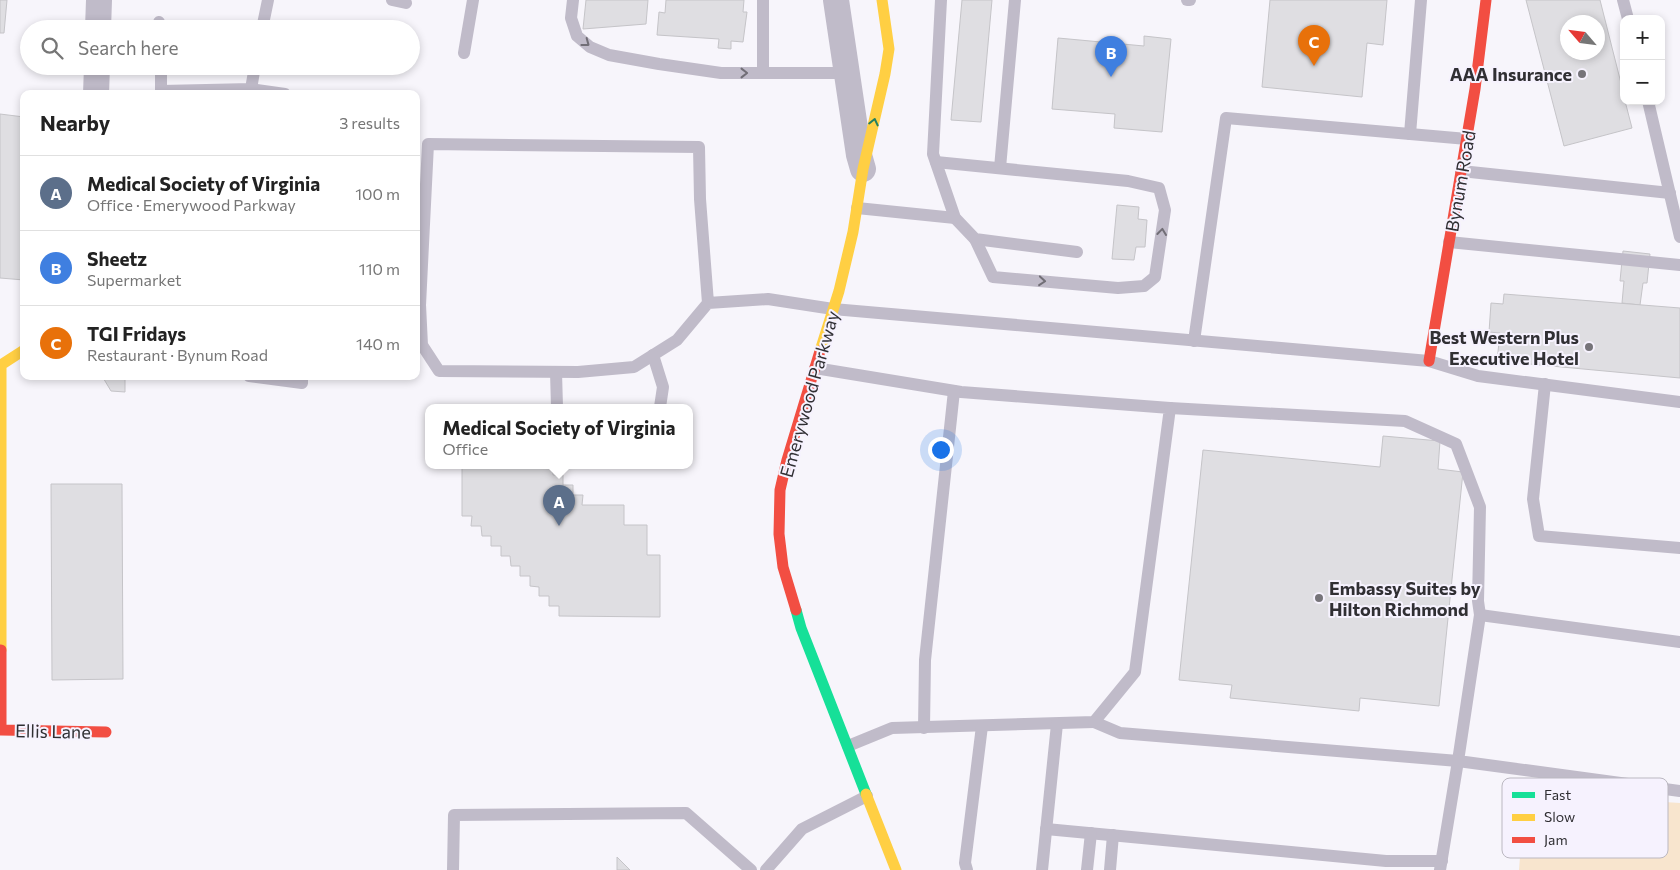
<!DOCTYPE html>
<html lang="en">
<head>
<meta charset="utf-8">
<style>
  :root { --surface:#fff; --page:#f6f6f6; --text:#222; --muted:#767676; --line:#e0e0e0; --accent:#767479 }
  body { margin:0; font-family:Commissioner,sans-serif; background:var(--page); color:var(--text) }
  .controls { position:absolute; right:15px; top:15px; display:grid; overflow:hidden; border-radius:10px; box-shadow:0 2px 8px #0003 }
  .controls button { width:45px; height:45px; display:grid; place-items:center; padding:0; border:0; border-bottom:1px solid var(--line); background:var(--surface); color:var(--text); font:25px sans-serif }
  .compass { position:absolute; left:1560px; top:15px; width:45px; height:45px; border-radius:50%; background:var(--surface); box-shadow:0 2px 8px #0003; rotate:298deg }
  .you { position:absolute; left:940px; top:449px; width:18px; height:18px; margin:-12px; border:4px solid #fff; border-radius:50%; background:#1a73e8; box-shadow:0 0 0 8px #1a73e833 }
  .badge { display:grid; place-items:center; width:32px; height:32px; border-radius:50%; background:var(--accent); color:#fff; font-size:16px; font-weight:700 }
  .pin { position:absolute; translate:-50% -41px; filter:drop-shadow(0 1px 2px #0008) }
  .pin::after { content:''; position:absolute; top:26px; width:18px; height:15px; background:inherit; clip-path:polygon(0 0,100% 0,50% 100%) }
  .popup { position:absolute; left:425px; top:404px; width:268px; height:65px; box-sizing:border-box; display:grid; place-content:center; border-radius:10px; background:var(--surface); filter:drop-shadow(0 1px 4px #0005); font-size:16px; white-space:nowrap; color:var(--muted) }
  .popup b { font-size:19px; color:var(--text) }
  .popup::after { content:''; position:absolute; left:50%; top:100%; margin-left:-10px; border:10px solid transparent; border-top-color:var(--surface) }
  .list { margin:0; padding:0; list-style:none }
  h2 { display:flex; justify-content:space-between; align-items:center; height:65px; margin:0; padding:0 20px; font-size:21px }
  h2 small { font-size:16px; font-weight:400; color:var(--muted) }
  .list li { display:grid; grid-template-columns:32px 1fr auto; gap:15px; align-items:center; box-sizing:border-box; height:75px; padding:0 20px; border-top:1px solid var(--line) }
  .list b { display:block; font-size:19px; white-space:nowrap }
  .list p { margin:0; font-size:16px; white-space:nowrap; color:var(--muted) }
  .list em { font-size:16px; font-style:normal; color:var(--muted) }
  .icon { flex:none; width:28px; height:28px; fill:none; stroke:currentColor; stroke-width:2; stroke-linecap:round; stroke-linejoin:round }
  .map { position:relative; flex:none; width:1680px; height:870px; overflow:hidden }
  .search { position:absolute; background:var(--surface); box-shadow:0 2px 8px #0003; left:20px; top:20px; width:400px; height:55px; display:flex; align-items:center; gap:12px; box-sizing:border-box; padding:0 18px; border-radius:28px; color:var(--muted); font-size:19px }
  .panel { position:absolute; background:var(--surface); box-shadow:0 2px 8px #0003; left:20px; top:90px; width:400px; height:290px; border-radius:10px }
  .map>svg:first-child { display:block }
  .green { fill:#f8e5ce }
  .building { fill:#dfdee2; stroke:#c5c4c8; fill-rule:evenodd }
  .lines { fill:none; stroke-linecap:round; stroke-linejoin:round }
  .lane { stroke:#c0bbc9; stroke-width:12 }
  .street { stroke:#c0bbc9; stroke-width:26 }
  .fast { stroke:#16e098; stroke-width:11 }
  .slow { stroke:#ffcf43; stroke-width:11 }
  .jam { stroke:#f24e42; stroke-width:11 }
  .oneway { stroke:#716e76 }
  .oneway2 { stroke:#247f60 }
  .poi-dot { fill:#767479; stroke:#f6f2fe; stroke-width:2 }
  .labels { text-anchor:middle; dominant-baseline:central; stroke-width:4; stroke-linejoin:round; paint-order:stroke }
  .poi-label { font-size:18px; font-weight:bold; fill:#302f33; stroke:#f6f2fe; text-anchor:end }
  .street-label { font-size:18px; fill:#302f33; stroke:#f6f2fe }
  .key { fill:#f6f2fe; stroke:#bbb8c1; stroke-width:1 }
  .key-label { font-size:14px; fill:#302f33 }
</style>
</head>
<body>
<div class="map">
<svg width="1680" height="870" viewBox="0 0 1680 870">
  <rect width="100%" height="100%" fill="#f7f5fb"/>
  <path class="green" d="M1525 793 1680 803V870H1519Z"/>
  <g class="building">
    <path d="M0 0H7L4 33H0Z"/>
    <path d="M586 0H648L646 24 583 29Z"/>
    <path d="M666 0H744L743 12H747L743 42 731 41V49L718 48 719 39 657 35 659 12 665 13Z"/>
    <path d="M962 0H992L981 122 951 120Z"/>
    <path d="M1270 0H1387L1383 45 1367 43 1362 97 1262 87Z"/>
    <path d="M1526 0H1600L1624 95V101H1625L1632 128 1564 146ZM1568 22H1598V52H1568Z"/>
    <path d="M1144 36 1171 39 1162 132 1114 128 1115 114 1052 109 1058 38 1144 46Z"/>
    <path d="M0 114 24 117V280L0 278Z"/>
    <path d="M1117 205 1139 207 1138 219 1147 220 1145 247H1136L1134 260 1112 259Z"/>
    <path d="M1623 251 1650 254 1647 283H1643L1640 305 1622 303 1624 281H1620Z"/>
    <path d="M1504 294 1680 308V378L1497 361 1500 333 1489 332 1491 303 1503 304Z"/>
    <path d="M102 376H125V392L111 391Z"/>
    <path d="M1383 436 1440 441 1438 469 1463 472 1439 706 1360 698 1359 711 1230 698 1232 685 1179 680 1203 450 1380 467Z"/>
    <path d="M462 465H553V475H563V485H573V495H583L582 505H624V525H647V555H660V617L559 616V606H549V596H539V587L530 586V576H520V566H511L510 556H501V546H491V536H482L481 526H471L472 516H462Z"/>
    <path d="M51 484H122L123 679 52 680Z"/>
    <path d="M617 857 630 870H617Z"/>
  </g>
  <g class="lines">
    <g class="lane">
      <path d="M392 0 406 3"/>
      <path d="M573 0 571 18 577 36 590 47 609 55 659 64 721 73H846"/>
      <path d="M763 0V73"/>
      <path d="M941 0 933 154 955 218 975 239 1077 252"/>
      <path d="M1187 0H1190"/>
      <path d="M1623 0 1628 19"/>
      <path d="M159 22 160 29"/>
      <path d="M262 29 268 0"/>
      <path d="M464 53 473 0"/>
      <path d="M161 66V94"/>
      <path d="M251 89 285 94"/>
      <path d="M161 91 251 89 255 66"/>
      <path d="M1648 101 1680 237"/>
      <path d="M1410 134 1421 0"/>
      <path d="M936 162 1128 181 1159 188 1165 210 1155 277 1144 286 1118 288 993 277 975 239"/>
      <path d="M1000 168 1015 0"/>
      <path d="M1461 171 1670 193"/>
      <path d="M857 208 955 218"/>
      <path d="M1449 242 1680 265"/>
      <path d="M708 303 700 199 699 147 428 144 420 305 422 345 439 371 578 372 634 367 677 340 708 303 768 299 833 309 1429 361 1478 376 1680 402"/>
      <path d="M1194 341 1226 118 1467 139"/>
      <path d="M653 355 663 387 660 407"/>
      <path d="M815 368 961 392 1170 408 1135 672 1094 722 892 728 848 746"/>
      <path d="M556 372 557 407"/>
      <path d="M249 376 302 383V376"/>
      <path d="M1545 384 1533 499 1539 536 1680 548"/>
      <path d="M1170 408 1405 421 1456 444 1480 507 1478 601 1480 615 1458 761 1680 791"/>
      <path d="M1480 615 1680 642"/>
      <path d="M1094 722 1120 733 1458 761 1440 870"/>
      <path d="M924 728 925 660 954 391"/>
      <path d="M1046 829 1386 861H1442"/>
      <path d="M453 870 454 815 686 813 751 870"/>
      <path d="M766 870 802 829 867 796"/>
      <path d="M967 870 965 863 982 726"/>
      <path d="M1042 870 1057 724"/>
      <path d="M1087 870 1091 833"/>
      <path d="M1110 870 1113 835"/>
    </g>
    <g class="street">
      <path d="M836 0 859 155 863 169"/>
      <path d="M98 29 99 0"/>
      <path d="M96 94 97 66"/>
    </g>
    <path class="fast" d="M796 610 801 628 866 794"/>
    <g class="slow">
      <path d="M820 351 839 291 853 232 863 169 885 74 889 49 882 0"/>
      <path d="M1 650V365L24 350"/>
      <path d="M866 794 896 870"/>
    </g>
    <g class="jam">
      <path d="M1429 361 1475 89 1486 0"/>
      <path d="M796 610 783 567 779 534 780 490 787 460 820 351"/>
      <path d="M1 650V730L106 732"/>
    </g>
  </g>
  <defs><path id="oneway-chevron" d="M-2-3.5L2.5 0L-2 3.5" fill="none" stroke-width="1.6" stroke-linecap="round" stroke-linejoin="round" transform="scale(1.25)"/></defs>
  <g class="oneway">
    <use href="#oneway-chevron" transform="translate(586 43) rotate(37)"/>
    <use href="#oneway-chevron" transform="translate(744 73)"/>
    <use href="#oneway-chevron" transform="translate(1162 232) rotate(-83)"/>
    <use href="#oneway-chevron" transform="translate(1042 281) rotate(5)"/>
  </g>
  <use class="oneway2" href="#oneway-chevron" transform="translate(874 122) rotate(-77)"/>
  <g class="poi-dot">
    <circle cx="1582" cy="74" r="5"/>
    <circle cx="1589" cy="347" r="5"/>
    <circle cx="1319" cy="598" r="5"/>
  </g>
  <g class="labels">
    <g class="poi-label">
      <text x="1572" y="74">AAA Insurance</text>
      <text x="1579" y="337">Best Western Plus<tspan x="1579" dy="21">Executive Hotel</tspan></text>
      <text x="1329" y="588" text-anchor="start">Embassy Suites by<tspan x="1329" dy="21">Hilton Richmond</tspan></text>
    </g>
    <g class="street-label">
      <text transform="translate(1460 181) rotate(-80)">Bynum Road</text>
      <text transform="translate(809 394) rotate(-74)">Emerywood Parkway</text>
      <text transform="translate(53 731) rotate(1)">Ellis Lane</text>
    </g>
  </g>
  <rect x="1502" y="778" width="166" height="80" rx="8" class="key"/>
  <rect x="1512" y="792" width="23" height="6" fill="#16e098"/>
  <rect x="1512" y="814" width="23" height="7" fill="#ffcf43"/>
  <rect x="1512" y="837" width="23" height="6" fill="#f24e42"/>
  <g class="key-label">
    <text x="1544" y="800">Fast</text>
    <text x="1544" y="822">Slow</text>
    <text x="1544" y="845">Jam</text>
  </g>
</svg>
<div class="controls">
<button>+</button>
<button>−</button>
</div>
<svg class="compass" viewBox="-18 -18 36 36"><path d="M0-13l5 13h-10z" fill="#e53935"/><path d="M0 13l5-13h-10z" fill="#767676"/></svg>
<div class="you"></div>
<div class="pin badge" style="left:559px;top:526px;background:#5c6f8a">A</div>
<div class="popup"><b>Medical Society of Virginia</b>Office</div>
<div class="pin badge" style="left:1111px;top:77px;background:#3f7fe0">B</div>
<div class="pin badge" style="left:1314px;top:66px;background:#e8710a">C</div>
<div class="search"><svg class="icon" aria-label="search" viewBox="0 0 24 24"><circle cx="10" cy="10" r="6"/><path d="M15 15l6 6"/></svg>Search here</div>
<section class="panel">
<h2>Nearby<small>3 results</small></h2>
<ul class="list">
<li><span class="badge" style="background:#5c6f8a">A</span><div><b>Medical Society of Virginia</b><p>Office · Emerywood Parkway</p></div><em>100 m</em></li>
<li><span class="badge" style="background:#3f7fe0">B</span><div><b>Sheetz</b><p>Supermarket</p></div><em>110 m</em></li>
<li><span class="badge" style="background:#e8710a">C</span><div><b>TGI Fridays</b><p>Restaurant · Bynum Road</p></div><em>140 m</em></li>
</ul>
</section>
</div>
</body>
</html>
